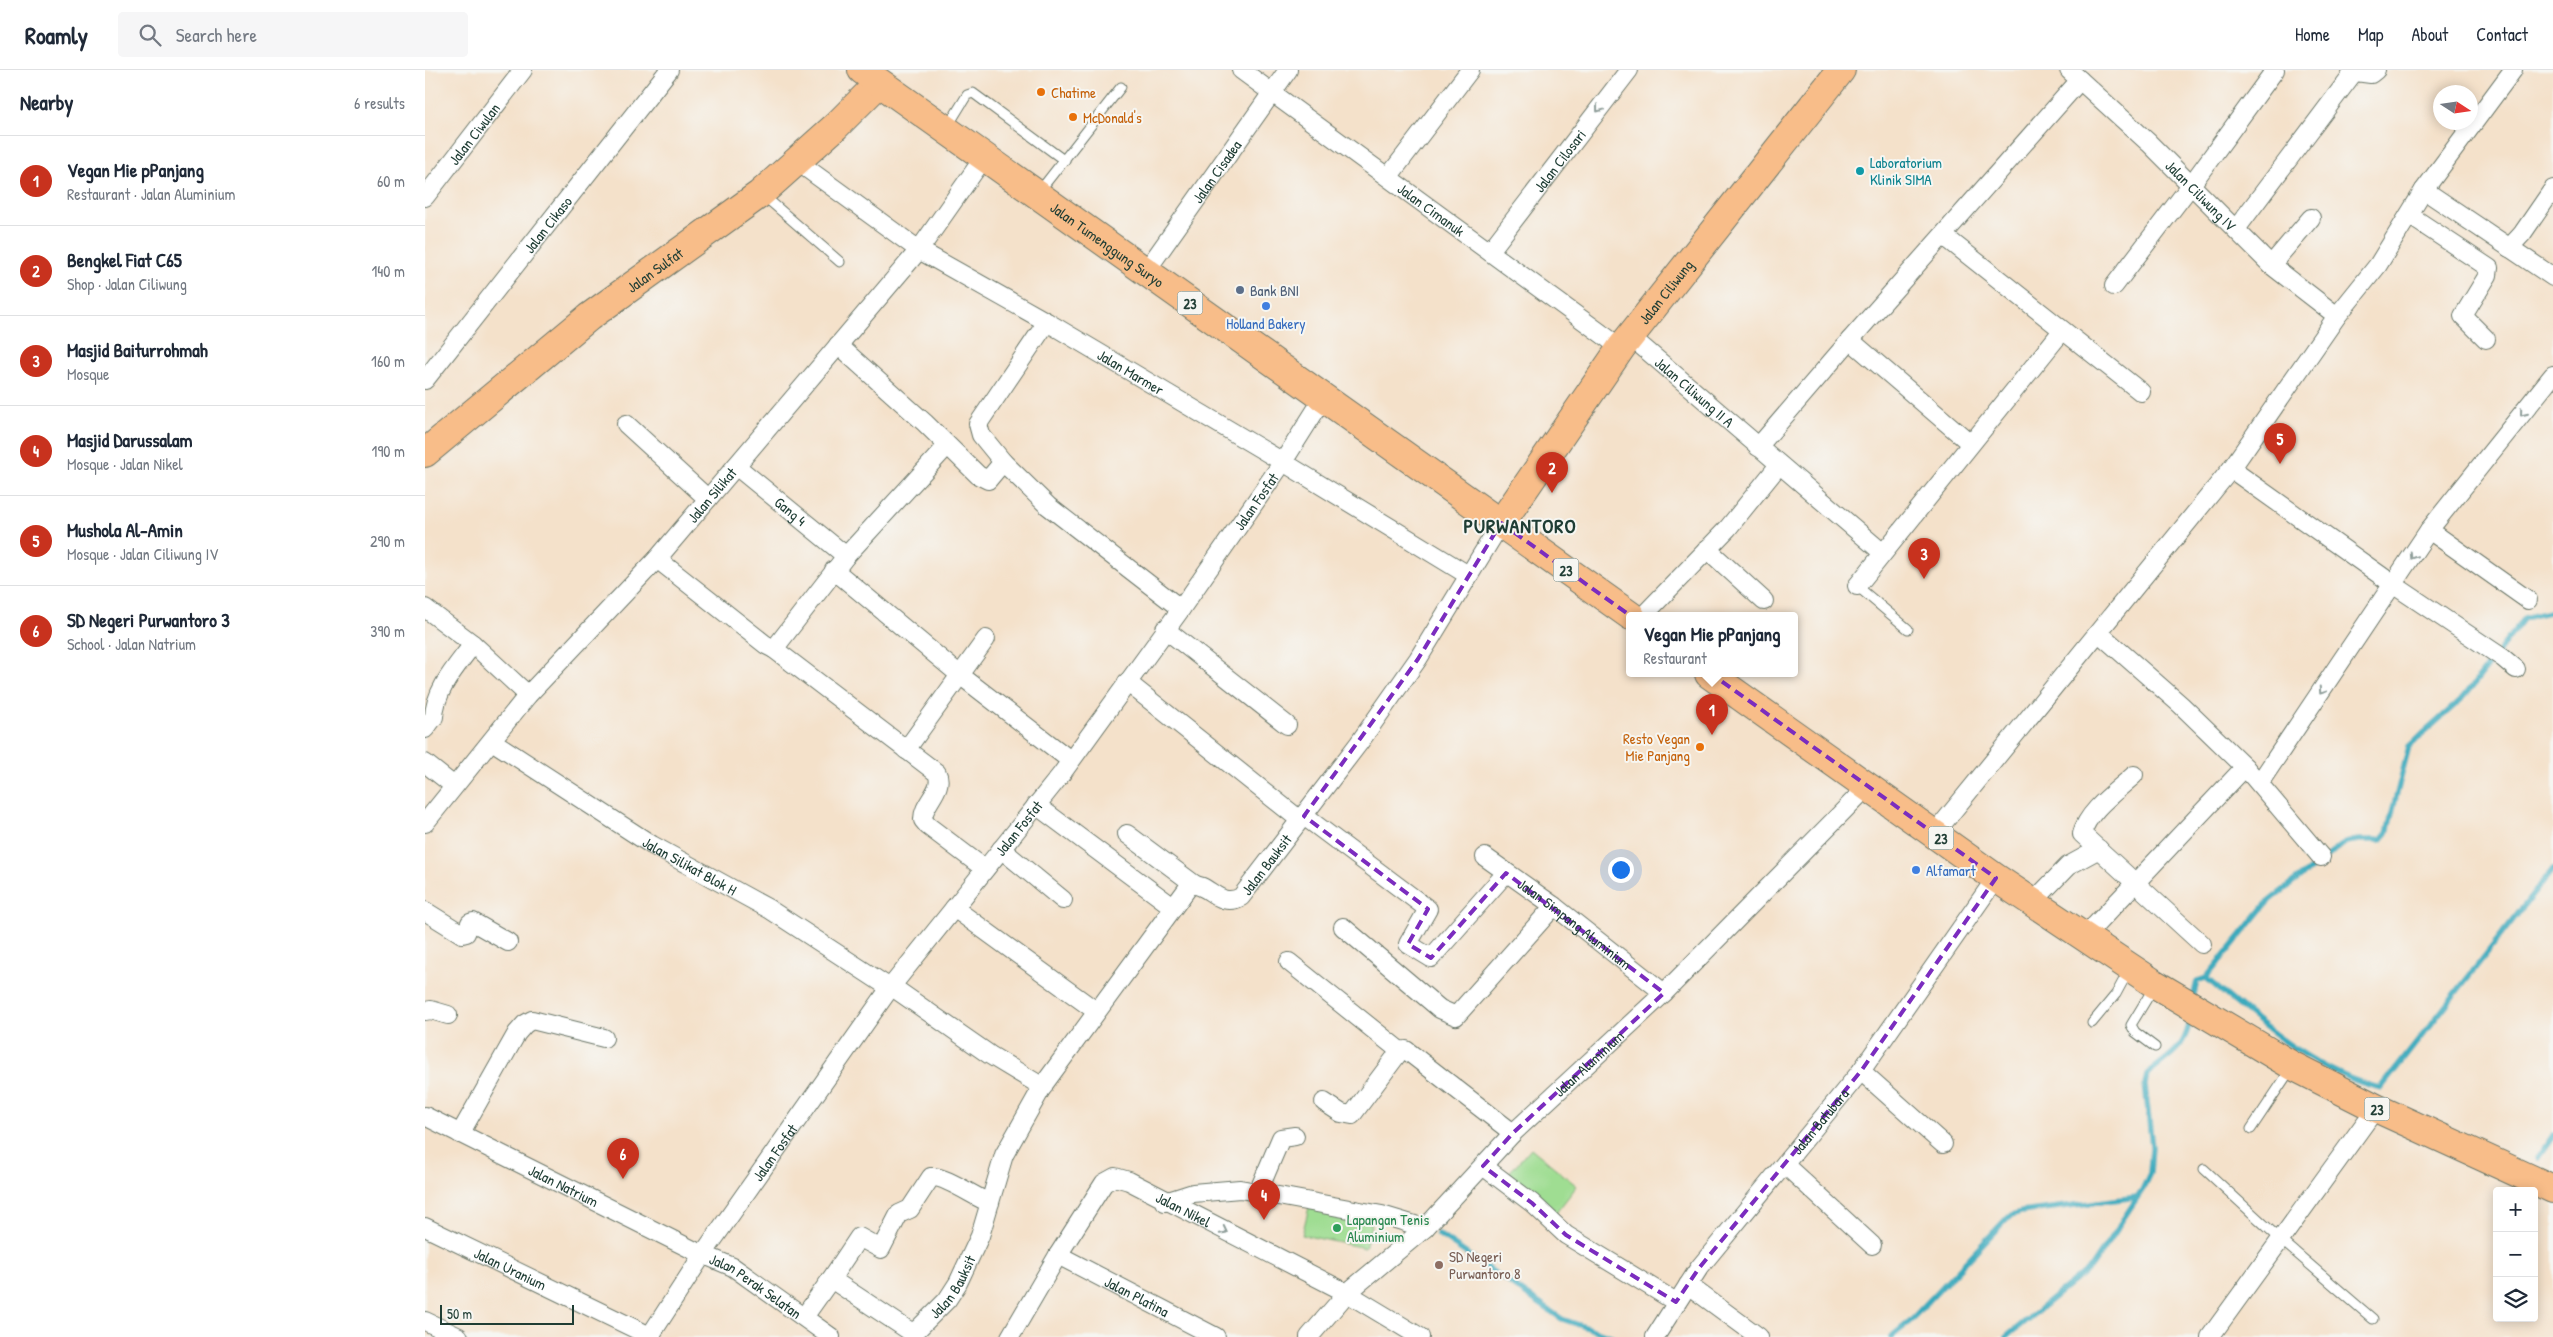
<!DOCTYPE html>
<html lang="en">
<head>
<meta charset="utf-8">
<style>
  :root { --surface:#fff; --page:#f6f6f7; --text:#1f2937; --muted:#747a83; --line:#e0e1e3; --accent:#c8321e }
  body { margin:0; font-family:"Patrick Hand",sans-serif; background:var(--page); color:var(--text) }
  .controls { position:absolute; right:15px; bottom:15px; display:grid; overflow:hidden; border-radius:5px; box-shadow:0 2px 12px #0003 }
  .controls button { width:45px; height:45px; display:grid; place-items:center; padding:0; border:0; border-bottom:1px solid var(--line); background:var(--surface); color:var(--text); font:25px sans-serif }
  .compass { position:absolute; left:2008px; top:15px; width:45px; height:45px; border-radius:50%; background:var(--surface); box-shadow:0 2px 12px #0003; rotate:102deg }
  .scale { position:absolute; left:15px; bottom:12px; width:134px; box-sizing:border-box; padding-left:5px; border:2px solid #1f3d34; border-top:0; font-size:14px; line-height:18px; white-space:nowrap; color:#1f3d34; -webkit-text-stroke:4px #f6f6f2; paint-order:stroke }
  .you { position:absolute; left:1195px; top:799px; width:18px; height:18px; margin:-12px; border:4px solid #fff; border-radius:50%; background:#1a73e8; box-shadow:0 0 0 8px #1a73e833 }
  .badge { display:grid; place-items:center; width:32px; height:32px; border-radius:50%; background:var(--accent); color:#fff; font-size:16px; font-weight:700 }
  .pin { position:absolute; translate:-50% -41px; filter:drop-shadow(0 1px 2px #0008) }
  .pin::after { content:''; position:absolute; top:26px; width:18px; height:15px; background:inherit; clip-path:polygon(0 0,100% 0,50% 100%) }
  .popup { position:absolute; left:1201px; top:542px; width:172px; height:65px; box-sizing:border-box; display:grid; place-content:center; border-radius:5px; background:var(--surface); filter:drop-shadow(0 1px 4px #0005); font-size:16px; white-space:nowrap; color:var(--muted) }
  .popup b { font-size:19px; color:var(--text) }
  .popup::after { content:''; position:absolute; left:50%; top:100%; margin-left:-10px; border:10px solid transparent; border-top-color:var(--surface) }
  .list { margin:0; padding:0; list-style:none }
  h2 { display:flex; justify-content:space-between; align-items:center; height:65px; margin:0; padding:0 20px; font-size:21px }
  h2 small { font-size:16px; font-weight:400; color:var(--muted) }
  .list li { display:grid; grid-template-columns:32px 1fr auto; gap:15px; align-items:center; box-sizing:border-box; height:90px; padding:0 20px; border-top:1px solid var(--line) }
  .list b { display:block; font-size:19px; white-space:nowrap }
  .list p { margin:0; font-size:16px; white-space:nowrap; color:var(--muted) }
  .list em { font-size:16px; font-style:normal; color:var(--muted) }
  .icon { flex:none; width:28px; height:28px; fill:none; stroke:currentColor; stroke-width:2; stroke-linecap:round; stroke-linejoin:round }
  .map { position:relative; flex:none; width:2128px; height:1267px; overflow:hidden }
  header { display:flex; align-items:center; gap:30px; box-sizing:border-box; height:70px; padding:0 25px; background:var(--surface); border-bottom:1px solid var(--line) }
  header strong { font-size:24px }
  nav { display:flex; gap:28px; margin-inline-start:auto; font-size:18px }
  .search { width:350px; height:45px; background:var(--page); display:flex; align-items:center; gap:12px; box-sizing:border-box; padding:0 18px; border-radius:5px; color:var(--muted); font-size:19px }
  main { display:flex }
  aside { flex:1; background:var(--surface) }
  .map>svg:first-child { display:block }
  .green { fill:#9fdd92; stroke:#5f8d63 }
  .lines { fill:none; stroke-linecap:round; stroke-linejoin:round }
  .stream { stroke:#3eaabd; stroke-width:5.5 }
  .service-casing { stroke:#6a7668; stroke-width:11 }
  .minor-casing { stroke:#6a7668; stroke-width:20 }
  .primary-casing { stroke:#6a7668; stroke-width:30 }
  .trunk-casing { stroke:#6a7668; stroke-width:30 }
  .service { stroke:#fff; stroke-width:9 }
  .minor { stroke:#fff; stroke-width:18 }
  .primary { stroke:#f8bd89; stroke-width:28 }
  .trunk { stroke:#f8bd89; stroke-width:28 }
  .oneway { stroke:#8f9e9a }
  .marked { fill:none; stroke:#7b2cbf; stroke-width:4; stroke-dasharray:10 6; stroke-linejoin:round }
  .food-dot { fill:#e8710a; stroke:#f6f6f2; stroke-width:2 }
  .culture-dot { fill:#0f9aa8; stroke:#f6f6f2; stroke-width:2 }
  .service-dot { fill:#5c6f8a; stroke:#f6f6f2; stroke-width:2 }
  .shop-dot { fill:#3f7fe0; stroke:#f6f6f2; stroke-width:2 }
  .leisure-dot { fill:#2e9e5b; stroke:#f6f6f2; stroke-width:2 }
  .education-dot { fill:#8d6e63; stroke:#f6f6f2; stroke-width:2 }
  .labels { text-anchor:middle; dominant-baseline:central; stroke-width:4; stroke-linejoin:round; paint-order:stroke }
  .shield { fill:#f6f6f2; stroke:#60746d; stroke-width:1 }
  .shield-label { font-size:14px; font-weight:bold; fill:#1f3d34 }
  .food-label { font-size:15px; fill:#c56008; stroke:#f6f6f2; text-anchor:start }
  .street-label { font-size:15px; fill:#1f3d34; stroke:#f6f6f2 }
  .culture-label { font-size:15px; fill:#0d838f; stroke:#f6f6f2; text-anchor:start }
  .service-label { font-size:15px; fill:#4e5e75; stroke:#f6f6f2; text-anchor:start }
  .shop-label { font-size:15px; fill:#366cbe; stroke:#f6f6f2 }
  .leisure-label { font-size:15px; fill:#27864d; stroke:#f6f6f2; text-anchor:start }
  .education-label { font-size:15px; fill:#785e54; stroke:#f6f6f2; text-anchor:start }
  .district-label { font-size:20px; font-weight:bold; letter-spacing:1px; fill:#1f3d34; stroke:#f6f6f2 }
</style>
</head>
<body>
<header>
<strong>Roamly</strong>
<div class="search"><svg class="icon" aria-label="search" viewBox="0 0 24 24"><circle cx="10" cy="10" r="6"/><path d="M15 15l6 6"/></svg>Search here</div>
<nav><a>Home</a><a>Map</a><a>About</a><a>Contact</a></nav>
</header>
<main>
<aside>
<h2>Nearby<small>6 results</small></h2>
<ul class="list">
<li><span class="badge">1</span><div><b>Vegan Mie pPanjang</b><p>Restaurant · Jalan Aluminium</p></div><em>60 m</em></li>
<li><span class="badge">2</span><div><b>Bengkel Fiat C65</b><p>Shop · Jalan Ciliwung</p></div><em>140 m</em></li>
<li><span class="badge">3</span><div><b>Masjid Baiturrohmah</b><p>Mosque</p></div><em>160 m</em></li>
<li><span class="badge">4</span><div><b>Masjid Darussalam</b><p>Mosque · Jalan Nikel</p></div><em>190 m</em></li>
<li><span class="badge">5</span><div><b>Mushola Al-Amin</b><p>Mosque · Jalan Ciliwung IV</p></div><em>290 m</em></li>
<li><span class="badge">6</span><div><b>SD Negeri Purwantoro 3</b><p>School · Jalan Natrium</p></div><em>390 m</em></li>
</ul>
</aside>
<div class="map">
<svg width="2128" height="1267" viewBox="0 0 2128 1267">
  <rect width="100%" height="100%" fill="#f6f6f2"/>
  <filter id="ink" filterUnits="userSpaceOnUse"><feTurbulence type="fractalNoise" baseFrequency=".02" numOctaves="2"/><feDisplacementMap in="SourceGraphic" scale="10" xChannelSelector="R" yChannelSelector="G"/><feConvolveMatrix kernelMatrix="1 2 1 2 8 2 1 2 1" color-interpolation-filters="sRGB"/></filter>
  <filter id="wash" filterUnits="userSpaceOnUse"><feTurbulence type="fractalNoise" baseFrequency=".0096" numOctaves="4" result="noise"/><feDisplacementMap in="SourceGraphic" scale="20" xChannelSelector="R" yChannelSelector="G"/><feGaussianBlur stdDeviation="1.12" result="paint"/><feColorMatrix in="noise" values="0 0 0 0 0 0 0 0 0 0 0 0 0 0 0 0 0 1.4 0 .05"/><feComposite in="paint" operator="in"/></filter>
  <g filter="url(#wash)">
    <rect width="100%" height="100%" fill="#f4e1ca"/>
    <g class="green">
      <path d="M1106 1078 1152 1116 1127 1148 1082 1105Z"/>
      <path d="M884 1137 947 1152 940 1178 877 1165Z"/>
    </g>
    <g class="lines">
      <g class="stream">
        <path d="M1781 908C1831 950 1891 1004 1956 1018L2128 799"/>
        <path d="M1768 928 1772 911 1781 908 1842 833 1852 825 1921 772 1934 770H1956L1962 763 1984 676 2039 627 2099 548 2128 541"/>
        <path d="M2113 1087 2128 1065"/>
        <path d="M1013 1164 1137 1249 1189 1267"/>
        <path d="M1466 1267 1482 1254 1584 1146 1596 1142 1712 1127"/>
        <path d="M1581 1267 1667 1196 1716 1122 1725 1103 1727 1077 1720 1015 1722 1004C1747 983 1761 979 1766 945"/>
      </g>
    </g>
  </g>
  <g filter="url(#ink)">
    <g class="lines">
      <defs>
        <g id="service">
          <path d="M523 56 542 25 548 23 640 91"/>
          <path d="M613 123 696 17"/>
          <path d="M338 125 415 192"/>
          <path d="M1432 516 1483 559"/>
          <path d="M1729 917 1706 955 1710 962 1730 977"/>
          <path d="M1667 953 1691 924 1704 900"/>
          <path d="M1826 1059 1866 999"/>
          <path d="M1779 1099 1855 1169 1948 1249"/>
        </g>
        <g id="minor">
          <path id="s1" d="M816 0 1196 278"/>
          <path id="s2" d="M1644 0 1724 73 1846 195 1912 246"/>
          <path id="s3" d="M373 92 494 180 622 252 858 392 1043 505"/>
          <path d="M964 106 1045 0"/>
          <path d="M1999 120 2128 207"/>
          <path id="s4" d="M0 127 98 0"/>
          <path d="M1984 145 2064 198 2063 205 2038 246 2061 269"/>
          <path d="M1811 159 1926 6 1931 2 1946 4 1951 0"/>
          <path d="M1519 166 1716 322"/>
          <path d="M2084 178 2097 164 2128 119"/>
          <path id="s5" d="M1065 181 1204 0"/>
          <path d="M1846 195 1886 148"/>
          <path id="s6" d="M721 201 863 0"/>
          <path d="M1689 216 1766 115 1850 0"/>
          <path id="s7" d="M1206 267 1458 483"/>
          <path d="M1425 270 1545 373"/>
          <path d="M413 275 500 353 553 405 563 410 578 392 623 436 756 539"/>
          <path id="s8" d="M0 310 244 0"/>
          <path d="M201 354 283 429"/>
          <path d="M1333 377 1425 270 1655 10"/>
          <path d="M578 392 556 365 553 354 622 252"/>
          <path id="s9" d="M311 396 421 486"/>
          <path d="M1806 399 1969 515 2078 588 2091 599"/>
          <path d="M2004 460 2103 530"/>
          <path d="M1282 479 1339 531"/>
          <path d="M232 489 341 575 349 579 421 486 522 376"/>
          <path d="M409 500 535 605 561 569"/>
          <path d="M1432 516 1637 261"/>
          <path d="M0 538 48 574 103 625"/>
          <path d="M1218 546 1303 458 1354 395"/>
          <path d="M740 559 862 655"/>
          <path d="M1674 563 1756 635 1820 697 1896 787"/>
          <path d="M349 579 512 703C520 720 497 733 498 750L503 756 560 799"/>
          <path d="M702 612 875 750"/>
          <path d="M0 659 9 647C10 619 32 596 48 574"/>
          <path id="s10" d="M67 671 227 775 344 839 465 918"/>
          <path d="M481 680 535 605 645 690"/>
          <path d="M0 693 29 716"/>
          <path d="M1709 705C1693 720 1662 741 1657 764L1777 874"/>
          <path d="M1835 712 2004 460 2128 305"/>
          <path d="M611 735 748 837"/>
          <path d="M879 746 1003 839 983 874 1006 888 1081 803"/>
          <path id="s11" d="M0 753 103 625 232 489 494 180 560 86"/>
          <path d="M1510 763 1806 399 1912 246 1953 195 1999 120 2088 0"/>
          <path d="M702 764 769 814"/>
          <path d="M576 779 638 830"/>
          <path id="s12" d="M1060 787 1129 836 1239 923"/>
          <path d="M1608 832 1643 796 1674 779"/>
          <path d="M529 838 671 941"/>
          <path d="M0 841 37 864 41 863 45 853 48 852 83 872"/>
          <path d="M918 857 1015 939 1031 946 1129 836"/>
          <path d="M1660 866 1820 697"/>
          <path d="M864 892 975 981"/>
          <path d="M466 916 565 985 618 1017"/>
          <path d="M0 941 6 940 23 945"/>
          <path d="M1436 1001 1518 1074"/>
          <path d="M899 1032 916 1043 927 1045 975 981 981 980 1088 1063"/>
          <path id="s13" d="M0 1046 270 1181 308 1197 406 1267"/>
          <path d="M35 1064 92 963 100 954 107 950 179 968"/>
          <path d="M1360 1095 1447 1175"/>
          <path d="M1058 1096 1107 1133 1141 1165 1251 1232"/>
          <path d="M833 1122 856 1068 870 1066"/>
          <path d="M740 1132 768 1123 815 1119 957 1145 1000 1158"/>
          <path id="s14" d="M565 1133C551 1128 519 1105 506 1107L485 1139 474 1144 456 1179 434 1167 406 1209 486 1262 493 1259 522 1230 533 1213 555 1166 579 1085 619 1014 765 815C784 812 793 839 816 827L934 673 993 589 1076 453"/>
          <path id="s15" d="M0 1157 227 1267"/>
          <path id="s16" d="M633 1185 791 1267"/>
          <path d="M1263 1215 1334 1267"/>
          <path d="M379 1247 406 1209"/>
          <path d="M0 1251 34 1267"/>
          <path id="s17" d="M225 1266 278 1184 465 918 635 706 756 539 858 392 899 327"/>
          <path id="s18" d="M585 1267 633 1185 679 1113 690 1107 704 1111 922 1223 995 1267"/>
          <path id="s19" d="M884 1267 922 1223 1000 1158 1088 1063 1239 923 1443 716"/>
          <path id="s20" d="M1230 1267 1274 1198 1436 1001 1571 808"/>
          <path d="M1785 1267 1951 1038"/>
        </g>
        <g id="primary">
          <path id="s21" d="M0 383 164 247 335 124 411 56 454 13"/>
          <path id="s22" d="M1076 453 1196 278 1416 0"/>
        </g>
        <g id="trunk">
          <path id="s23" d="M437 0 1206 546"/>
          <path d="M1284 604 1571 808 1730 914 1868 996 1951 1038 2128 1119"/>
        </g>
      </defs>
      <use href="#service" class="service-casing"/>
      <use href="#minor" class="minor-casing"/>
      <use href="#primary" class="primary-casing"/>
      <use href="#trunk" class="trunk-casing"/>
      <use href="#service" class="service"/>
      <use href="#minor" class="minor"/>
      <use href="#primary" class="primary"/>
      <use href="#trunk" class="trunk"/>
    </g>
    <defs><path id="oneway-chevron" d="M-2-3.5L2.5 0L-2 3.5" fill="none" stroke-width="1.6" stroke-linecap="round" stroke-linejoin="round" transform="scale(1.25)"/></defs>
    <g class="oneway">
      <use href="#oneway-chevron" transform="translate(1174 39) rotate(127)"/>
      <use href="#oneway-chevron" transform="translate(2098 343) rotate(129)"/>
      <use href="#oneway-chevron" transform="translate(1988 486) rotate(123)"/>
      <use href="#oneway-chevron" transform="translate(1897 621) rotate(124)"/>
      <use href="#oneway-chevron" transform="translate(799 1161) rotate(27)"/>
    </g>
  </g>
  <path class="marked" d="M1076 453 1571 808 1436 1001 1274 1198 1251 1232 1141 1165 1107 1133 1058 1096 1088 1063 1239 923 1081 803 1006 888 983 874 1003 839 879 746 993 589Z"/>
  <g class="food-dot">
    <circle cx="616" cy="22" r="5"/>
    <circle cx="648" cy="47" r="5"/>
    <circle cx="1275" cy="677" r="5"/>
  </g>
  <circle class="culture-dot" cx="1435" cy="101" r="5"/>
  <circle class="service-dot" cx="815" cy="220" r="5"/>
  <g class="shop-dot">
    <circle cx="841" cy="236" r="5"/>
    <circle cx="1491" cy="800" r="5"/>
  </g>
  <circle class="leisure-dot" cx="912" cy="1158" r="5"/>
  <circle class="education-dot" cx="1014" cy="1195" r="5"/>
  <g class="labels">
    <g class="shield">
      <rect x="752.5" y="221.5" width="25" height="23" rx="4"/>
      <rect x="1128.5" y="488.5" width="25" height="23" rx="4"/>
      <rect x="1503.5" y="756.5" width="25" height="23" rx="4"/>
      <rect x="1939.5" y="1027.5" width="25" height="23" rx="4"/>
    </g>
    <g class="shield-label">
      <text x="765" y="233">23</text>
      <text x="1141" y="500">23</text>
      <text x="1516" y="768">23</text>
      <text x="1952" y="1039">23</text>
    </g>
    <g class="food-label">
      <text x="626" y="22">Chatime</text>
      <text x="658" y="47">McDonald's</text>
      <text x="1265" y="668" text-anchor="end">Resto Vegan<tspan x="1265" dy="17">Mie Panjang</tspan></text>
    </g>
    <g class="street-label">
      <text stroke="none"><textPath href="#s4" startOffset="80">Jalan Ciwulan</textPath></text>
      <text stroke="none"><textPath href="#s5" startOffset="114">Jalan Cilosari</textPath></text>
      <text stroke="none"><textPath href="#s6" startOffset="122">Jalan Cisadea</textPath></text>
      <text stroke="none"><textPath href="#s2" startOffset="182">Jalan Ciliwung IV</textPath></text>
      <text stroke="none"><textPath href="#s1" startOffset="236">Jalan Cimanuk</textPath></text>
      <text stroke="none"><textPath href="#s8" startOffset="198">Jalan Cikaso</textPath></text>
      <text stroke="none"><textPath href="#s23" startOffset="301">Jalan Tumenggung Suryo</textPath></text>
      <text stroke="none"><textPath href="#s21" startOffset="294">Jalan Sulfat</textPath></text>
      <text stroke="none"><textPath href="#s22" startOffset="284">Jalan Ciliwung</textPath></text>
      <text stroke="none"><textPath href="#s3" startOffset="394">Jalan Marmer</textPath></text>
      <text stroke="none"><textPath href="#s7" startOffset="84">Jalan Ciliwung II A</textPath></text>
      <text stroke="none"><textPath href="#s11" startOffset="436">Jalan Silikat</textPath></text>
      <text stroke="none"><textPath href="#s17" startOffset="1032">Jalan Fosfat</textPath></text>
      <text stroke="none"><textPath href="#s9" startOffset="71">Gang 4</textPath></text>
      <text stroke="none"><textPath href="#s17" startOffset="628">Jalan Fosfat</textPath></text>
      <text stroke="none"><textPath href="#s14" startOffset="956">Jalan Bauksit</textPath></text>
      <text stroke="none"><textPath href="#s10" startOffset="234">Jalan Silikat Blok H</textPath></text>
      <text stroke="none"><textPath href="#s12" startOffset="112">Jalan Simpang Aluminium</textPath></text>
      <text stroke="none"><textPath href="#s19" startOffset="392">Jalan Aluminium</textPath></text>
      <text stroke="none"><textPath href="#s20" startOffset="272">Jalan Batubara</textPath></text>
      <text stroke="none"><textPath href="#s17" startOffset="222">Jalan Fosfat</textPath></text>
      <text stroke="none"><textPath href="#s13" startOffset="155">Jalan Natrium</textPath></text>
      <text stroke="none"><textPath href="#s18" startOffset="269">Jalan Nikel</textPath></text>
      <text stroke="none"><textPath href="#s15" startOffset="95">Jalan Uranium</textPath></text>
      <text stroke="none"><textPath href="#s14" startOffset="389">Jalan Bauksit</textPath></text>
      <text stroke="none"><textPath href="#s13" startOffset="372">Jalan Perak Selatan</textPath></text>
      <text stroke="none"><textPath href="#s16" startOffset="89">Jalan Platina</textPath></text>
    </g>
    <g class="culture-label">
      <text x="1445" y="92">Laboratorium<tspan x="1445" dy="17">Klinik SIMA</tspan></text>
    </g>
    <g class="service-label">
      <text x="825" y="220">Bank BNI</text>
    </g>
    <g class="shop-label">
      <text x="841" y="253">Holland Bakery</text>
      <text x="1501" y="800" text-anchor="start">Alfamart</text>
    </g>
    <g class="leisure-label">
      <text x="922" y="1149">Lapangan Tenis<tspan x="922" dy="17">Aluminium</tspan></text>
    </g>
    <g class="education-label">
      <text x="1024" y="1186">SD Negeri<tspan x="1024" dy="17">Purwantoro 8</tspan></text>
    </g>
    <g class="district-label">
      <text x="1095" y="455">PURWANTORO</text>
    </g>
  </g>
</svg>
<div class="controls">
<button>+</button>
<button>−</button>
<button><svg class="icon" aria-label="layers" viewBox="0 0 24 24"><path d="M12 4l9 5-9 5-9-5zM3 14l9 5 9-5"/></svg></button>
</div>
<svg class="compass" viewBox="-18 -18 36 36"><path d="M0-13l5 13h-10z" fill="#e53935"/><path d="M0 13l5-13h-10z" fill="#747a83"/></svg>
<div class="scale">50 m</div>
<div class="you"></div>
<div class="pin badge" style="left:1287px;top:665px">1</div>
<div class="popup"><b>Vegan Mie pPanjang</b>Restaurant</div>
<div class="pin badge" style="left:1127px;top:423px">2</div>
<div class="pin badge" style="left:1499px;top:509px">3</div>
<div class="pin badge" style="left:839px;top:1150px">4</div>
<div class="pin badge" style="left:1855px;top:394px">5</div>
<div class="pin badge" style="left:198px;top:1109px">6</div>
</div>
</main>
</body>
</html>
